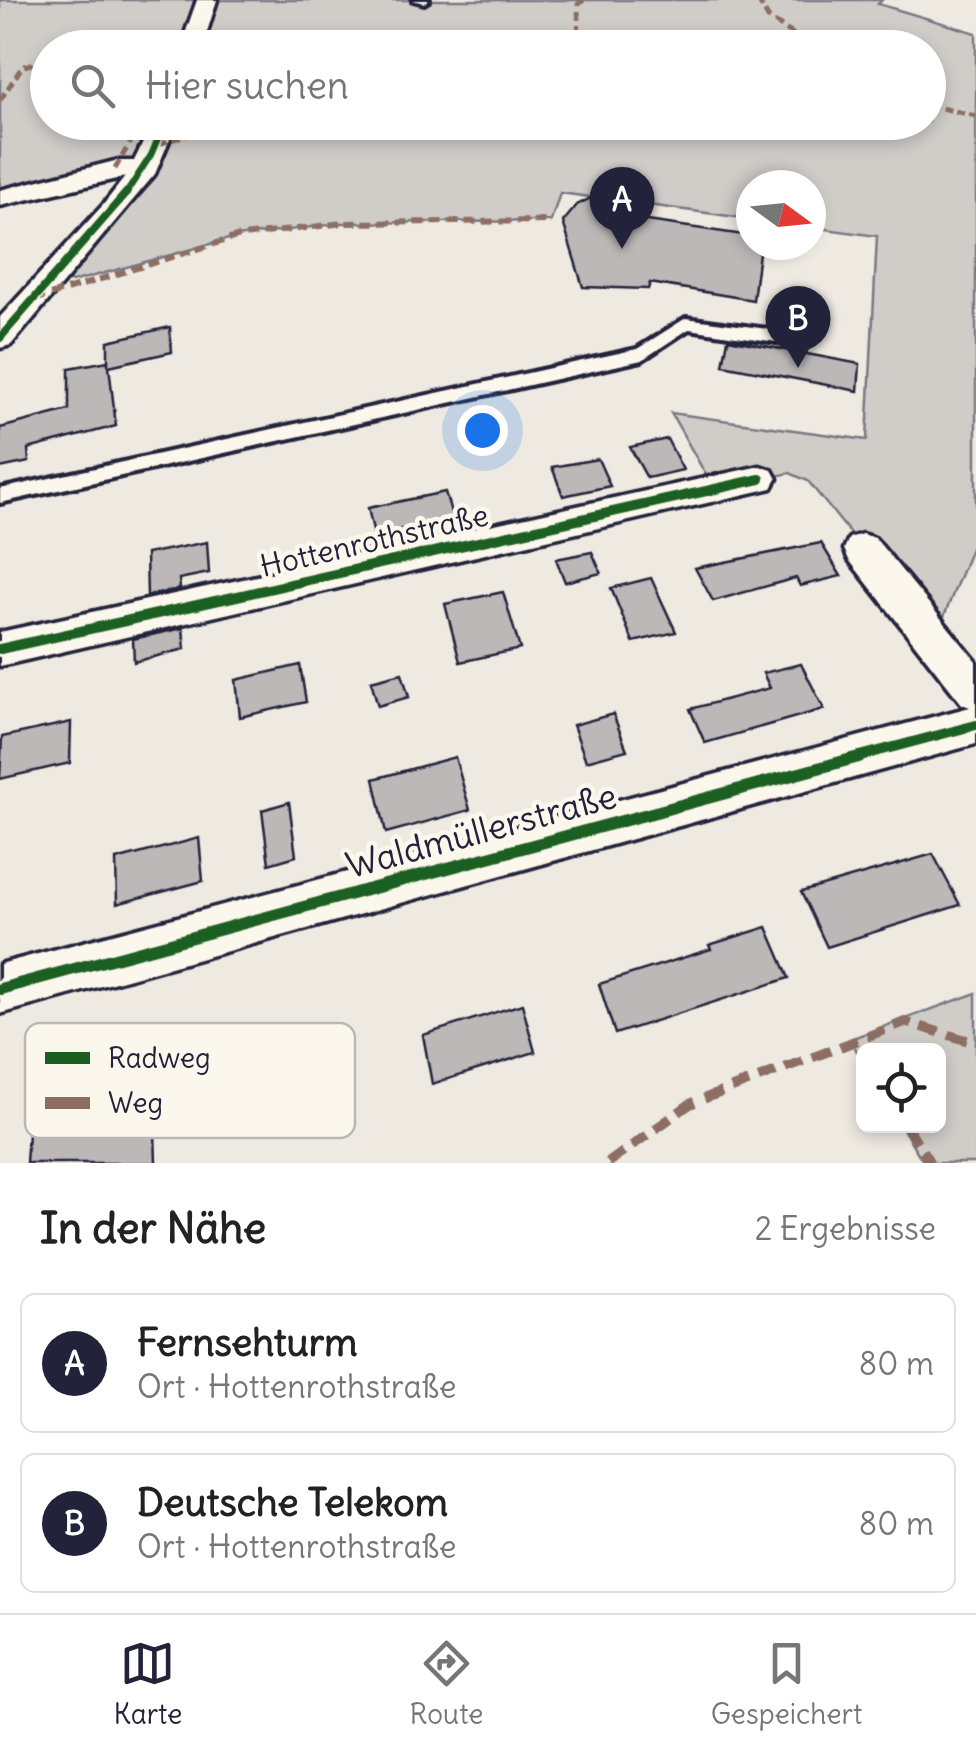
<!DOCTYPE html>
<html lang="de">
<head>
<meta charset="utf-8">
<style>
  :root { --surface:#fff; --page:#f2f2f2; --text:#222; --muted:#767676; --line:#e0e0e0; --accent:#22223b }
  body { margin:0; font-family:Delius,sans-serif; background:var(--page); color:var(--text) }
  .controls { position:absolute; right:30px; bottom:30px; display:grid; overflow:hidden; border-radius:15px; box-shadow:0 5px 15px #0003 }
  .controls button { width:90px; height:90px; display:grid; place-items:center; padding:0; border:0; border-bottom:2px solid var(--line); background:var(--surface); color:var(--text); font:50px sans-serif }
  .compass { position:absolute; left:736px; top:170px; width:90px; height:90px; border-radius:50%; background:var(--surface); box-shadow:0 5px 15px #0003; rotate:105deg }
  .you { position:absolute; left:482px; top:430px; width:35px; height:35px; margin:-25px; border:8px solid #fff; border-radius:50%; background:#1a73e8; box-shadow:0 0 0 15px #1a73e833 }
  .badge { display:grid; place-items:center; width:65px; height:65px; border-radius:50%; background:var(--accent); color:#fff; font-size:32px; font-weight:700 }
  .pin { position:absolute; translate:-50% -82px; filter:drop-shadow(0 2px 5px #0008) }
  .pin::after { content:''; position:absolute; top:52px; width:35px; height:30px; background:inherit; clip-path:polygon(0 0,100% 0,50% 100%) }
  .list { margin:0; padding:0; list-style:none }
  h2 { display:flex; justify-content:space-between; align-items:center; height:130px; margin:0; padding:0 40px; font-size:42px }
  h2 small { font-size:32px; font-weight:400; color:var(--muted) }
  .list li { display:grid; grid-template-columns:65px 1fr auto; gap:30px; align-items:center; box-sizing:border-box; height:140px; margin:0 20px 20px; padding:0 20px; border:2px solid var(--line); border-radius:15px }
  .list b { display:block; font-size:38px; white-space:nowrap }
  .list p { margin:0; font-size:32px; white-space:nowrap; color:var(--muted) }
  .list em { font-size:32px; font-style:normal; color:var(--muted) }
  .icon { flex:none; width:55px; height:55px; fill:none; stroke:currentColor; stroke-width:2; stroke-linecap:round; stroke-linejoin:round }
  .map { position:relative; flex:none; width:976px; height:1163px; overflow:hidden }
  .search { position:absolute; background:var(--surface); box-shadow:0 5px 15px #0003; left:30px; right:30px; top:30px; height:110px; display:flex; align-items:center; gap:25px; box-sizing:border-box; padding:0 35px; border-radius:55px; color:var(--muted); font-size:38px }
  .sheet { height:450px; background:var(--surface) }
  nav { display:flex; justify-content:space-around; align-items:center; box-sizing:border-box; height:140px; border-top:2px solid var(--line); background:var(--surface); font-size:28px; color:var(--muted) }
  nav a { display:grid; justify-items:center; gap:5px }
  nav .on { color:var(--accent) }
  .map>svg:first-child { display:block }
  .green { fill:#d0cdc9; stroke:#797882; stroke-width:2.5; fill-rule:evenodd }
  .building { fill:#bcb8b8; stroke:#22223b; stroke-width:2.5 }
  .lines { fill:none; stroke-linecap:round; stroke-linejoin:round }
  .lane-casing { stroke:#22223b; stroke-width:8 }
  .street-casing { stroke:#22223b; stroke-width:7 }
  .lane { fill:#fbf7ec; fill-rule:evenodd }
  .street { fill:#fbf7ec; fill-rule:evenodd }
  .quiet-far2 { stroke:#8d6e63; stroke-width:5; stroke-dasharray:9 5; stroke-linecap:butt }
  .quiet-far1 { stroke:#8d6e63; stroke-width:6; stroke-dasharray:11 6; stroke-linecap:butt }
  .quiet { stroke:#8d6e63; stroke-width:10; stroke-dasharray:19 10; stroke-linecap:butt }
  .cycleway-far3-casing { stroke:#fbf7ec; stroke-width:10 }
  .cycleway-far2-casing { stroke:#fbf7ec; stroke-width:12 }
  .cycleway-far1-casing { stroke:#fbf7ec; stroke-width:16 }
  .cycleway-casing { stroke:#fbf7ec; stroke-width:19 }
  .cycleway-far3 { stroke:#1b5e20; stroke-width:6 }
  .cycleway-far2 { stroke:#1b5e20; stroke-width:8 }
  .cycleway-far1 { stroke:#1b5e20; stroke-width:10 }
  .cycleway { stroke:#1b5e20; stroke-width:12 }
  .labels { text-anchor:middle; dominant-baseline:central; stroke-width:9; stroke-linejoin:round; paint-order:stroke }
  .street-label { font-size:30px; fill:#22223b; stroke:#fbf7ec }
  .near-street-label { font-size:35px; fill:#22223b; stroke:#fbf7ec }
  .key { fill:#fbf7ec; stroke:#bab7b7; stroke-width:2.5 }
  .key-label { font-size:28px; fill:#22223b }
</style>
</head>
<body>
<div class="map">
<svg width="976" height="1163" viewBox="0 0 976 1163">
  <rect width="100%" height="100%" fill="#eeeae2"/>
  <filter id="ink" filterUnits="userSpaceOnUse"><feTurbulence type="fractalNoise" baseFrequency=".01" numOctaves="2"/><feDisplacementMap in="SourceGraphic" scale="20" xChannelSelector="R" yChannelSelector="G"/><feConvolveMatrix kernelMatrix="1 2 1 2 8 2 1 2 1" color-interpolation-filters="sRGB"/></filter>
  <g filter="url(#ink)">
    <g class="green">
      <path d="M0 0H882L878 4 976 33V536L935 639 808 481 790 473 714 489 671 413 867 440 877 236 811 227V185H751V219L560 193 551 221 343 223 236 237 72 282 62 278 150 185 146 169 0 196ZM48 48H928V122H48Z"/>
      <path d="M976 993V1163H924L901 1126H938V1050H864L863 1062 850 1039Z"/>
    </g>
    <g class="building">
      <path d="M593 197 623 202 641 220 751 236V245H760L753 300 650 283 648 289 583 287 563 222 577 205Z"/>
      <path d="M170 327 172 352 109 366 116 426 28 449 29 462 0 468V428L69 410V368L108 361V365V341Z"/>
      <path d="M728 339 860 364 858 391 723 365Z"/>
      <path d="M667 439 683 470 647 478 630 447Z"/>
      <path d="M598 459 610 486 563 496 552 467Z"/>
      <path d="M445 492 453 519 374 535 368 508Z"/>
      <path d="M207 542 209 573 179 579 180 589 147 596 146 554Z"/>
      <path d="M821 543 841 576 800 586 796 578 713 601 695 568Z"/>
      <path d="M592 552 601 573 565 582 556 559Z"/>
      <path d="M651 578 676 632 633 642 611 588Z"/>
      <path d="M503 592 520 649 460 662 445 604Z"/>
      <path d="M183 628 185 649 134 662 133 639Z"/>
      <path d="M801 664 824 709 705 743 690 709 770 688 763 673Z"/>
      <path d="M300 665 306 702 240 717 236 680Z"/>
      <path d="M402 673 409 697 378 706 371 681Z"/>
      <path d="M613 714 627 750 586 761 573 725Z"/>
      <path d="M71 722 70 763 0 779 2 737Z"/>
      <path d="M455 757 470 810 386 833 374 779Z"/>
      <path d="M289 802 296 856 269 864 262 810Z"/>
      <path d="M199 838 203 881 117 904 116 860Z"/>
      <path d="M933 854 960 905 827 947 801 892Z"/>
      <path d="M767 927 789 978 615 1034 599 984 711 949 709 945Z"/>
      <path d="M522 1004 535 1052 432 1084 423 1035Z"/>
      <path d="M154 1098 156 1163H26L28 1133Z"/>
    </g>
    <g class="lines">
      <defs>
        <g id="lane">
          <path d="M413 0H429L424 3Z"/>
          <path d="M686 318 804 334 812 340 804 346 689 329 642 360 0 503V489L637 349Z"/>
        </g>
        <g id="street">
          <path d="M197 0H217L202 48H180Z"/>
          <path d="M153 122H177L155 174 11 345 0 348V317L103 205 125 177 0 206V190L115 161H134Z"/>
          <path d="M760 466 772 470 777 479 772 488 0 666V632Z"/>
          <path d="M862 534 875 538 976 661V744L0 1014V964L970 707 962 704 849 560 844 549 849 538Z"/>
        </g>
      </defs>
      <use href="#lane" class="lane-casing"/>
      <use href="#street" class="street-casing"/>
      <use href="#lane" class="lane"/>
      <use href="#street" class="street"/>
      <g class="quiet-far2">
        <path d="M758 0 768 18 815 48"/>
        <path d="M87 48 146 43 149 48"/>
        <path d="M579 48 578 4 584 0"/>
        <path d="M0 100 22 67 48 58"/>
        <path d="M928 105 976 116"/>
        <path d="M159 144 227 122"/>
        <path d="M115 169 142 122"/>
      </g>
      <path class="quiet-far1" d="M34 300 236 237 343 223 551 221"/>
      <g class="quiet">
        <path d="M907 1126 930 1163"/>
        <path d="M608 1163 690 1104 905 1022 976 1043"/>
      </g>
      <defs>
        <path id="cycleway-far3" d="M125 195 151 155 165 122"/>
        <path id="cycleway-far2" d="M0 338 127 192"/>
        <g id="cycleway-far1">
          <path d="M0 649 760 479"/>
          <path d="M849 759 976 725"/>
        </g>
        <path id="cycleway" d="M0 989 859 757"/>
      </defs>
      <use href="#cycleway-far3" class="cycleway-far3-casing"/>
      <use href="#cycleway-far2" class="cycleway-far2-casing"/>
      <use href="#cycleway-far1" class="cycleway-far1-casing"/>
      <use href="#cycleway" class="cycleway-casing"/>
      <use href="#cycleway-far3" class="cycleway-far3"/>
      <use href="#cycleway-far2" class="cycleway-far2"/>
      <use href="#cycleway-far1" class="cycleway-far1"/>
      <use href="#cycleway" class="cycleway"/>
    </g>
  </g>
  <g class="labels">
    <g class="street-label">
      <text transform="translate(374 540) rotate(-13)">Hottenrothstraße</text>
    </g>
    <g class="near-street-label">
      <text transform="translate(481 830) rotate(-15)">Waldmüllerstraße</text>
    </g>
  </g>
  <rect x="25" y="1023" width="330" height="115" rx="15" class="key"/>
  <rect x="45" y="1052" width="45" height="12" fill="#1b5e20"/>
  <rect x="45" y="1097" width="45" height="12" fill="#8d6e63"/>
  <g class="key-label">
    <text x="108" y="1068">Radweg</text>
    <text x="108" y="1113">Weg</text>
  </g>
</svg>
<div class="controls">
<button><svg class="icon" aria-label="locate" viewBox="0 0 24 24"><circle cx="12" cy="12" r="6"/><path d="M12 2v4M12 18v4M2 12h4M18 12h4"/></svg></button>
</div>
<svg class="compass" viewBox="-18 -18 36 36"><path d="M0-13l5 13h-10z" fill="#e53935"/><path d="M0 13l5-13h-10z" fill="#767676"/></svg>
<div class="you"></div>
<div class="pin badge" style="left:622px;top:249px">A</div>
<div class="pin badge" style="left:798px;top:368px">B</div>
<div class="search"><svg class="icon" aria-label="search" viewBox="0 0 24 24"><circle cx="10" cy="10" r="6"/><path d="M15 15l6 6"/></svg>Hier suchen</div>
</div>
<section class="sheet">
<h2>In der Nähe<small>2 Ergebnisse</small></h2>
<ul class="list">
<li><span class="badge">A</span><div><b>Fernsehturm</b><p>Ort · Hottenrothstraße</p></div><em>80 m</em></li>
<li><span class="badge">B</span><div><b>Deutsche Telekom</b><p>Ort · Hottenrothstraße</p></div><em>80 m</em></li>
</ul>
</section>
<nav>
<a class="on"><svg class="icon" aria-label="map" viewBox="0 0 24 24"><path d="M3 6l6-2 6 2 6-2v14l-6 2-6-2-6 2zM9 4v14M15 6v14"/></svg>Karte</a>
<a><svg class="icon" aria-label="directions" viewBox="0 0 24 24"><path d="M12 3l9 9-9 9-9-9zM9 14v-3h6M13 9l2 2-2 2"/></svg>Route</a>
<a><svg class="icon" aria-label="saved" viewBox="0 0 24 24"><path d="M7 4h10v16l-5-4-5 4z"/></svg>Gespeichert</a>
</nav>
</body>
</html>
